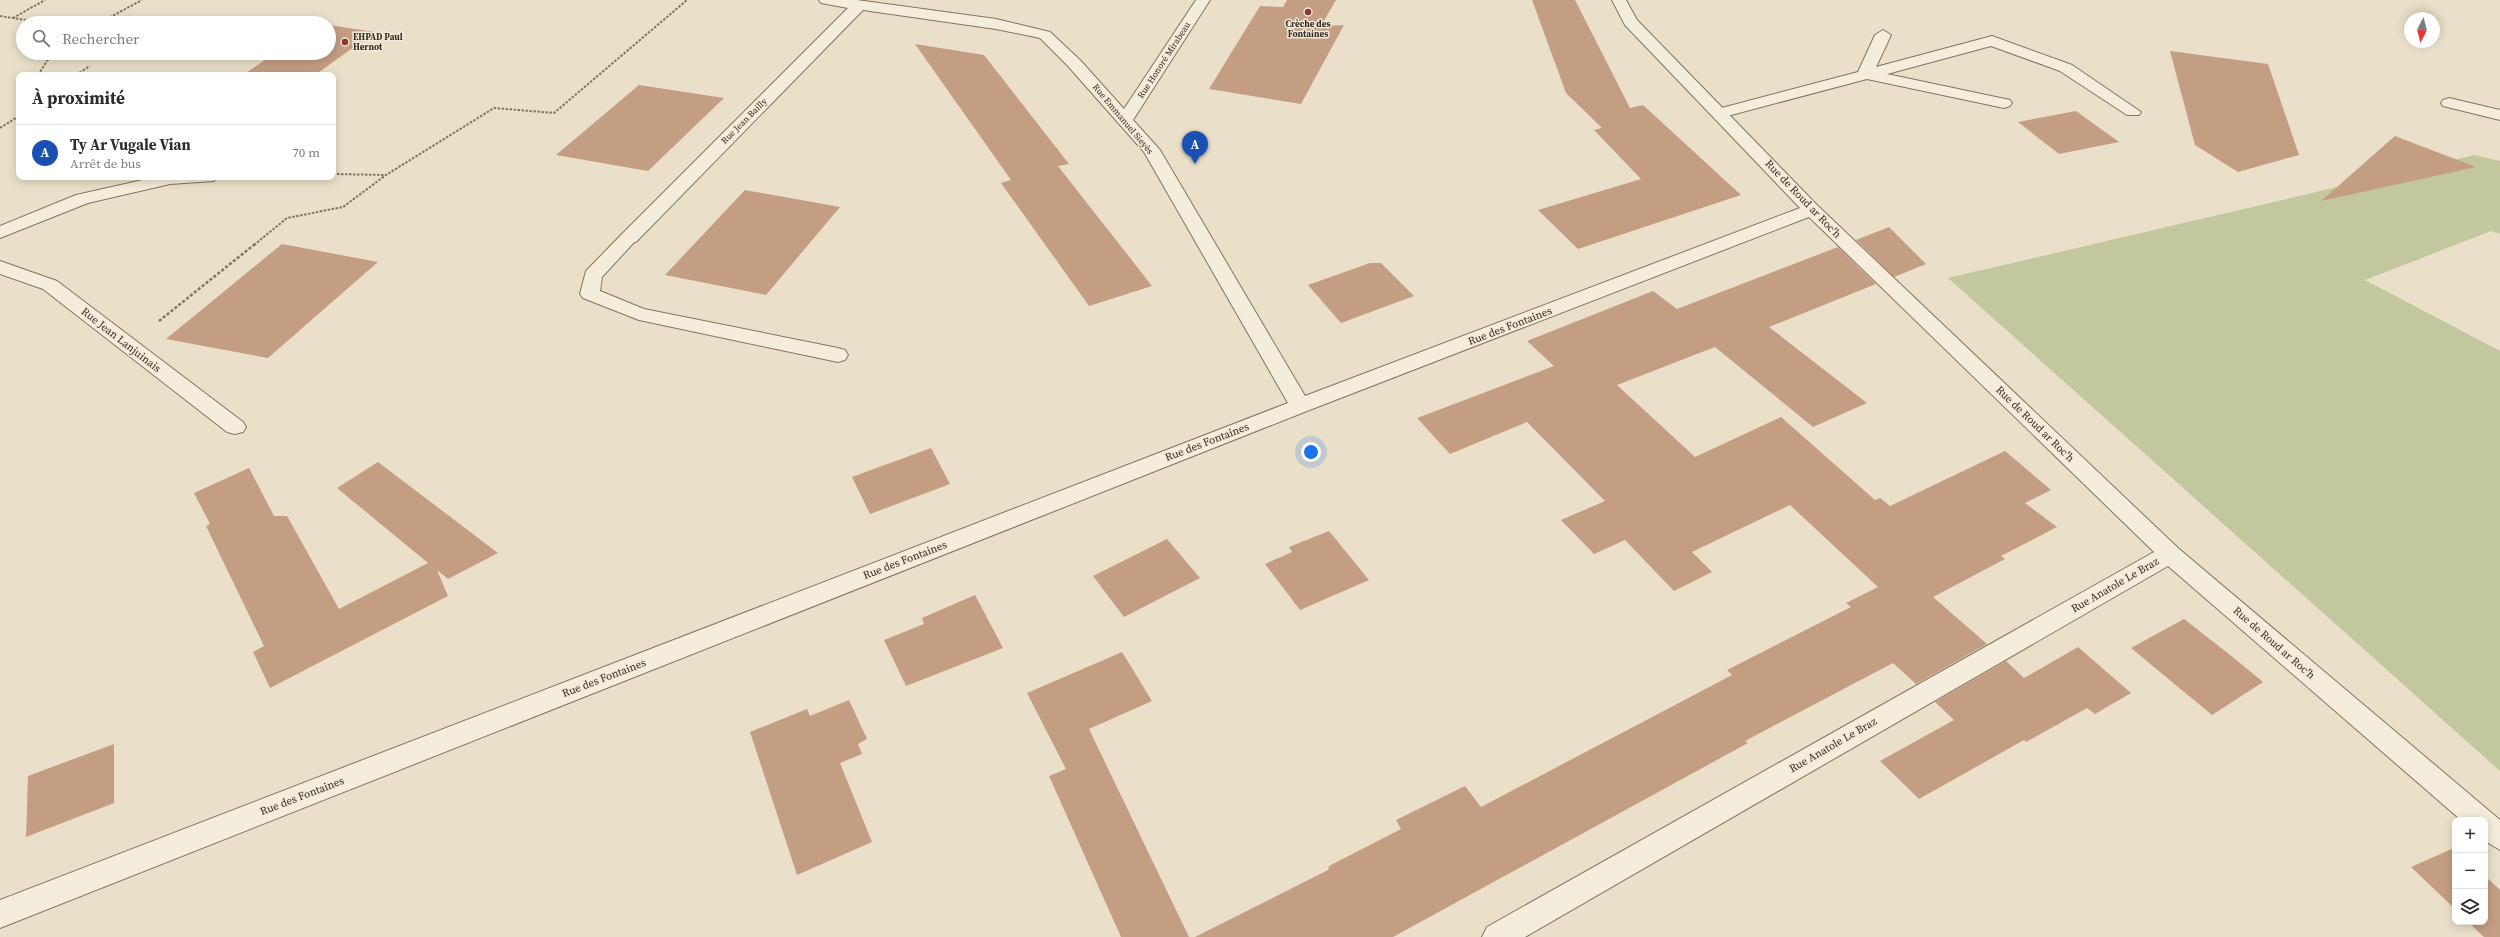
<!DOCTYPE html>
<html lang="fr">
<head>
<meta charset="utf-8">
<style>
  :root { --surface:#fff; --page:#f2f2f3; --text:#2b2b33; --muted:#7c7c81; --line:#e1e1e2; --accent:#8c3637 }
  body { margin:0; font-family:"Source Serif 4",serif; background:var(--page); color:var(--text) }
  .controls { position:absolute; right:12px; bottom:12px; display:grid; overflow:hidden; border-radius:8px; box-shadow:0 2px 10px #0003 }
  .controls button { width:36px; height:36px; display:grid; place-items:center; padding:0; border:0; border-bottom:1px solid var(--line); background:var(--surface); color:var(--text); font:20px sans-serif }
  .compass { position:absolute; left:2404px; top:12px; width:36px; height:36px; border-radius:50%; background:var(--surface); box-shadow:0 2px 10px #0003; rotate:187deg }
  .you { position:absolute; left:1311px; top:452px; width:14px; height:14px; margin:-10px; border:3px solid #fff; border-radius:50%; background:#1a73e8; box-shadow:0 0 0 6px #1a73e833 }
  .badge { display:grid; place-items:center; width:26px; height:26px; border-radius:50%; background:var(--accent); color:#fff; font-size:13px; font-weight:700 }
  .pin { position:absolute; translate:-50% -33px; filter:drop-shadow(0 1px 2px #0008) }
  .pin::after { content:''; position:absolute; top:21px; width:14px; height:12px; background:inherit; clip-path:polygon(0 0,100% 0,50% 100%) }
  .list { margin:0; padding:0; list-style:none }
  h2 { display:flex; justify-content:space-between; align-items:center; height:52px; margin:0; padding:0 16px; font-size:17px }
  h2 small { font-size:13px; font-weight:400; color:var(--muted) }
  .list li { display:grid; grid-template-columns:26px 1fr auto; gap:12px; align-items:center; box-sizing:border-box; height:56px; padding:0 16px; border-top:1px solid var(--line) }
  .list b { display:block; font-size:15px; white-space:nowrap }
  .list p { margin:0; font-size:13px; white-space:nowrap; color:var(--muted) }
  .list em { font-size:13px; font-style:normal; color:var(--muted) }
  .icon { flex:none; width:22px; height:22px; fill:none; stroke:currentColor; stroke-width:2; stroke-linecap:round; stroke-linejoin:round }
  .map { position:relative; flex:none; width:2500px; height:937px; overflow:hidden }
  .search { position:absolute; background:var(--surface); box-shadow:0 2px 10px #0003; left:16px; top:16px; width:320px; height:44px; display:flex; align-items:center; gap:10px; box-sizing:border-box; padding:0 14px; border-radius:22px; color:var(--muted); font-size:15px }
  .panel { position:absolute; background:var(--surface); box-shadow:0 2px 10px #0003; left:16px; top:72px; width:320px; height:108px; border-radius:8px }
  .map>svg:first-child { display:block }
  .green { fill:#c2c79e }
  .building { fill:#c49e83 }
  .lines { fill:none; stroke-linecap:round; stroke-linejoin:round }
  .service-casing { stroke:#84735f; stroke-width:2 }
  .minor-casing { stroke:#84735f; stroke-width:2 }
  .path-far1 { stroke:#84735f; stroke-width:2; stroke-dasharray:2.5 1.5; stroke-linecap:butt }
  .path { stroke:#84735f; stroke-width:2.5; stroke-dasharray:3 2; stroke-linecap:butt }
  .service { fill:#f5eddb; fill-rule:evenodd }
  .minor { fill:#f5eddb; fill-rule:evenodd }
  .poi-dot { fill:#8c3637; stroke:#f2ead7; stroke-width:1.5 }
  .labels { text-anchor:middle; dominant-baseline:central; stroke-width:3; stroke-linejoin:round; paint-order:stroke }
  .far-poi-label { font-size:9px; font-weight:bold; fill:#362b21; stroke:#f2ead7 }
  .far-street-label { font-size:9px; fill:#362b21; stroke:#f2ead7 }
  .street-label { font-size:11px; fill:#362b21; stroke:#f2ead7 }
</style>
</head>
<body>
<div class="map">
<svg width="2500" height="937" viewBox="0 0 2500 937">
  <rect width="100%" height="100%" fill="#eae0c9"/>
  <path class="green" d="M2475 155 2500 161V234L2491 231 2365 280 2500 351V771L1948 278Z"/>
  <g class="building">
    <path d="M1287 0H1336L1321 26 1344 25 1301 104 1209 89 1260 6 1283 7Z"/>
    <path d="M1532 0H1575L1630 108 1643 105 1741 195 1578 249 1538 210 1641 179 1594 130 1602 128 1566 93Z"/>
    <path d="M329 25 375 32 315 75H243L275 53H329Z"/>
    <path d="M915 44 984 55 1069 164 1058 166 1152 286 1089 306 1001 183 1011 180Z"/>
    <path d="M2170 51 2268 64 2299 155 2238 172 2195 145Z"/>
    <path d="M639 85 724 98 648 171 556 155Z"/>
    <path d="M2076 111 2119 142 2059 154 2018 122Z"/>
    <path d="M2395 136 2476 167 2321 201Z"/>
    <path d="M745 190 840 207 766 295 665 275Z"/>
    <path d="M1889 227 1926 264 1894 277 1856 240Z"/>
    <path d="M282 244 378 262 268 358 166 339Z"/>
    <path d="M1838 247 1876 284 1769 327 1867 403 1813 427 1715 347 1617 385 1695 457 1781 417 1875 500 1880 498 1890 506 2005 451 2051 490 2025 503 2057 527 2001 556 2005 559 1933 597 1987 644 1916 684 1893 663 1745 741 1748 743 1393 937H1195L1328 870 1329 866 1401 829 1396 820 1465 786 1481 807 1732 675 1727 670 1851 607 1846 603 1878 587 1790 505 1692 552 1712 572 1674 591 1625 540 1594 554 1561 520 1605 501 1527 422 1450 454 1417 418 1554 366 1527 341 1653 291 1677 309Z"/>
    <path d="M1370 263H1381L1414 296 1341 323 1308 285Z"/>
    <path d="M931 448 950 484 870 514 852 477Z"/>
    <path d="M378 462 498 553 448 579 437 570 448 596 270 688 253 652 264 646 206 526 210 524 194 493 249 468 274 516H287L339 609 428 563 337 488Z"/>
    <path d="M1329 531 1369 580 1300 610 1265 564 1292 552 1289 547Z"/>
    <path d="M1167 539 1200 578 1124 617 1093 576Z"/>
    <path d="M975 595 1003 648 906 686 884 640 924 624 922 618Z"/>
    <path d="M2184 619 2234 658 2263 682 2212 715 2131 648Z"/>
    <path d="M2078 647 2131 693 2095 714 2087 708 2026 742 2024 740 1919 799 1880 761 1954 720 1935 702 2006 661 2024 678Z"/>
    <path d="M1122 652 1152 701 1089 729 1189 937H1121L1049 776 1066 769 1027 693Z"/>
    <path d="M849 700 867 739 858 744 862 754 840 763 872 842 797 875 750 732 807 709 810 716Z"/>
    <path d="M114 744V803L26 837 28 776Z"/>
    <path d="M2454 848 2455 849V909L2411 867Z"/>
    <path d="M2485 876 2500 890V937H2484L2468 922H2485Z"/>
  </g>
  <g class="lines">
    <defs>
      <g id="service">
        <path d="M1883 30 1891 35 1876 67 1992 36 2072 65 2141 112 2139 115H2127L2060 71 1991 46 1887 74 2010 100 2012 103 2010 106 2004 108 1867 79 1720 118 1714 116 1712 113 1714 110 1858 72 1875 35Z"/>
        <path d="M2449 98 2500 110V120L2443 106 2441 103 2443 100Z"/>
        <path d="M156 177H217L214 181 170 184 88 203 0 238V226L76 195Z"/>
        <path d="M629 232 636 234 638 238 602 277 600 291 644 309 838 348 845 350 848 355 845 360 838 362 639 320 583 298 580 294 586 271 622 234Z"/>
      </g>
      <g id="minor">
        <path d="M819 0H857L996 19 1050 32 1080 60 1124 109 1196 0H1210L1133 120 1160 150 1305 396 1800 208 1625 25 1612 0H1626L1637 20 1818 206 2178 548 2500 820V850L2485 841V820H2461L2168 566 1525 937H1482L1487 927 2154 552 1809 217 1307 411 0 928V900L1288 403 1144 152 1068 66 1040 38 996 29 863 10 636 242H622L620 238 622 234 848 8 821 3Z"/>
        <path d="M0 261 57 281 243 422 246 427 243 432 235 434 227 432 43 289 0 274Z"/>
      </g>
    </defs>
    <use href="#service" class="service-casing"/>
    <use href="#minor" class="minor-casing"/>
    <g class="path-far1">
      <path d="M0 16 45 23"/>
      <path d="M13 18 45 0"/>
      <path d="M99 23 142 0"/>
      <path d="M38 75 49 58 56 53"/>
      <path d="M76 75 90 66"/>
      <path d="M0 128 19 116"/>
      <path d="M333 174 386 175"/>
      <path d="M254 245 287 218 343 207 386 175 494 108 554 113 687 0"/>
    </g>
    <path class="path" d="M159 321 255 244"/>
    <use href="#service" class="service"/>
    <use href="#minor" class="minor"/>
  </g>
  <g class="poi-dot">
    <circle cx="1308" cy="12" r="4"/>
    <circle cx="345" cy="42" r="4"/>
  </g>
  <g class="labels">
    <g class="far-poi-label">
      <text x="1308" y="24">Crèche des<tspan x="1308" dy="10">Fontaines</tspan></text>
      <text x="353" y="37" text-anchor="start">EHPAD Paul<tspan x="353" dy="10">Hernot</tspan></text>
    </g>
    <g class="far-street-label">
      <text transform="translate(1164 60) rotate(-57)">Rue Honoré Mirabeau</text>
      <text transform="translate(1123 119) rotate(50)">Rue Emmanuel Sieyès</text>
      <text transform="translate(744 121) rotate(-45)">Rue Jean Bailly</text>
    </g>
    <g class="street-label">
      <text transform="translate(1803 199) rotate(46)">Rue de Roud ar Roc'h</text>
      <text transform="translate(1510 326) rotate(-21)">Rue des Fontaines</text>
      <text transform="translate(121 340) rotate(38)">Rue Jean Lanjuinais</text>
      <text transform="translate(2035 424) rotate(44)">Rue de Roud ar Roc'h</text>
      <text transform="translate(1207 442) rotate(-21)">Rue des Fontaines</text>
      <text transform="translate(905 560) rotate(-21)">Rue des Fontaines</text>
      <text transform="translate(2115 585) rotate(-30)">Rue Anatole Le Braz</text>
      <text transform="translate(2274 643) rotate(41)">Rue de Roud ar Roc'h</text>
      <text transform="translate(604 678) rotate(-21)">Rue des Fontaines</text>
      <text transform="translate(1833 745) rotate(-30)">Rue Anatole Le Braz</text>
      <text transform="translate(302 796) rotate(-21)">Rue des Fontaines</text>
    </g>
  </g>
</svg>
<div class="controls">
<button>+</button>
<button>−</button>
<button><svg class="icon" aria-label="layers" viewBox="0 0 24 24"><path d="M12 4l9 5-9 5-9-5zM3 14l9 5 9-5"/></svg></button>
</div>
<svg class="compass" viewBox="-18 -18 36 36"><path d="M0-13l5 13h-10z" fill="#e53935"/><path d="M0 13l5-13h-10z" fill="#7c7c81"/></svg>
<div class="you"></div>
<div class="pin badge" style="left:1195px;top:164px;background:#1a4fb4">A</div>
<div class="search"><svg class="icon" aria-label="search" viewBox="0 0 24 24"><circle cx="10" cy="10" r="6"/><path d="M15 15l6 6"/></svg>Rechercher</div>
<section class="panel">
<h2>À proximité<small></small></h2>
<ul class="list">
<li><span class="badge" style="background:#1a4fb4">A</span><div><b>Ty Ar Vugale Vian</b><p>Arrêt de bus</p></div><em>70 m</em></li>
</ul>
</section>
</div>
</body>
</html>
